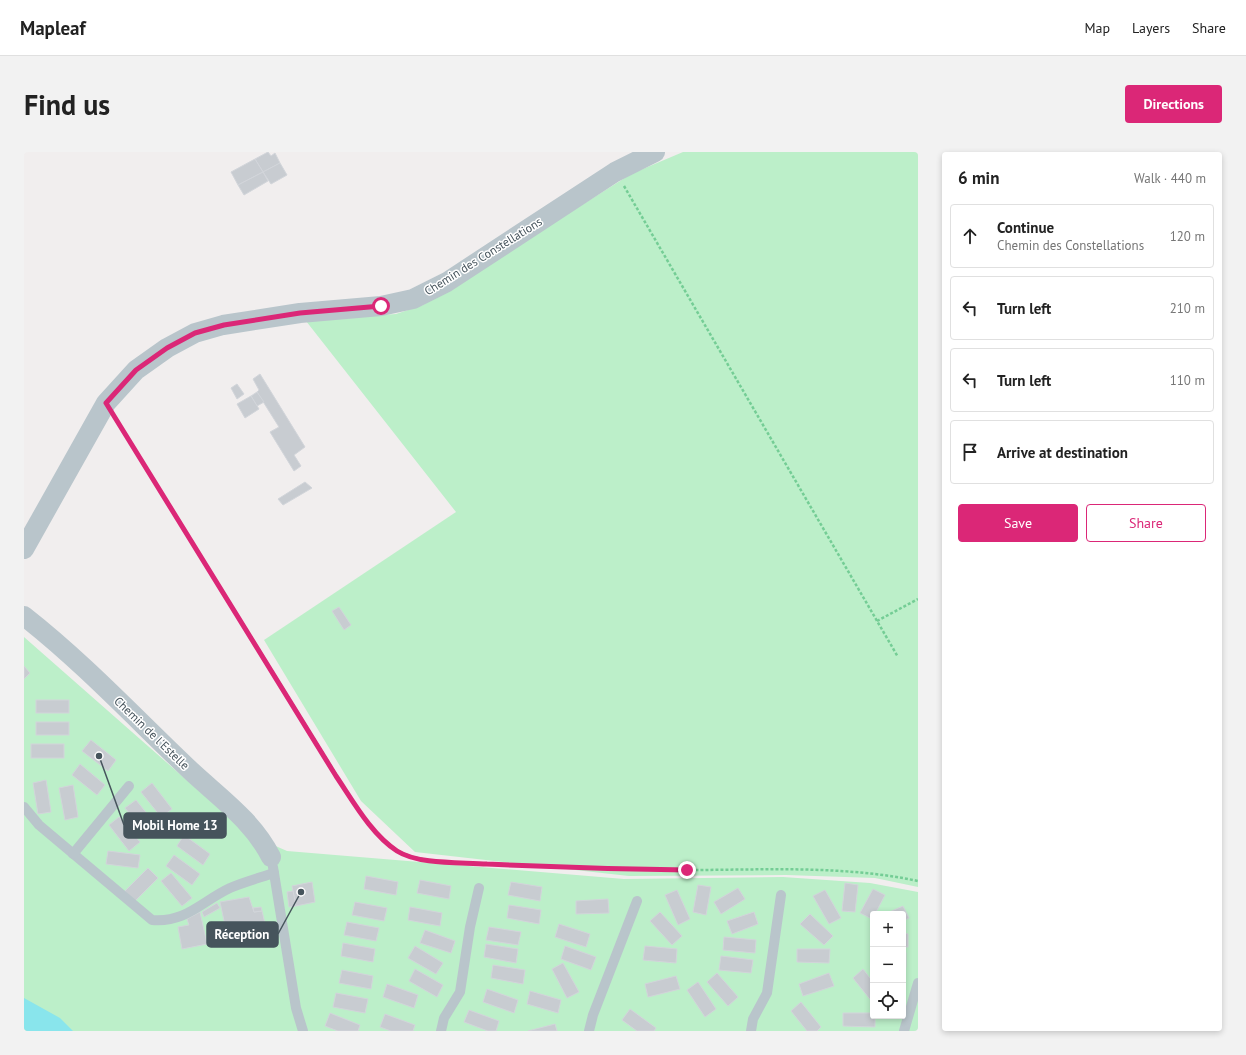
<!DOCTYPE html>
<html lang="en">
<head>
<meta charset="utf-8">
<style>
  :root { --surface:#fff; --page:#f2f2f2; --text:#222; --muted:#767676; --line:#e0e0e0; --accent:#db2777 }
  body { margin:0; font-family:"PT Sans",sans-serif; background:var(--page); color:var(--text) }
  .controls { position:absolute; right:12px; bottom:12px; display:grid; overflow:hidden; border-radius:4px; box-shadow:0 2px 6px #0003 }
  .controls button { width:36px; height:36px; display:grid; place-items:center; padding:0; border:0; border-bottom:1px solid var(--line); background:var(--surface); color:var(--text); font:20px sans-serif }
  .stop { position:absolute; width:12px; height:12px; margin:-9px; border:3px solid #db2777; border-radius:50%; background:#fff }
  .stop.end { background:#db2777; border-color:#fff; box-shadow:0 1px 4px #0008 }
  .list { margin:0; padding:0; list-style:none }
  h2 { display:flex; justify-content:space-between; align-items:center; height:52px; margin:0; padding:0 16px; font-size:17px }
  h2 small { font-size:13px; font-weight:400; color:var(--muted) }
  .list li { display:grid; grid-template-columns:26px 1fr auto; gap:12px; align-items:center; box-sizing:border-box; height:64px; margin:0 8px 8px; padding:0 8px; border:1px solid var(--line); border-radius:4px }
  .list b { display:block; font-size:15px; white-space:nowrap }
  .list p { margin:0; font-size:13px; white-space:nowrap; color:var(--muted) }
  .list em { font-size:13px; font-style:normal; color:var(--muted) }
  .actions { display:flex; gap:8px; padding:12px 16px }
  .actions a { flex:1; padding:9px 0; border:1px solid var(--accent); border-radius:4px; text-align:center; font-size:14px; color:var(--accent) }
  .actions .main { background:var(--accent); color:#fff }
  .icon { flex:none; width:22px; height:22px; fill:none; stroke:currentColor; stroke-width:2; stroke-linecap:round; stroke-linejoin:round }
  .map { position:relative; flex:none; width:894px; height:879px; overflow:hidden; border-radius:4px }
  header { display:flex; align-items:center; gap:24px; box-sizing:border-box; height:56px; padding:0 20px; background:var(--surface); border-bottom:1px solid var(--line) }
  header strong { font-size:19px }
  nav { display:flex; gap:22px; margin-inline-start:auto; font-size:14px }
  .intro { display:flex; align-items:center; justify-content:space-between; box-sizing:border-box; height:96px; padding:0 24px }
  h1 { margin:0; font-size:28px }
  .button { padding:10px 18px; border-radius:4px; background:var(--accent); color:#fff; font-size:14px; font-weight:700 }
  main { display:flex; gap:24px; padding:0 24px }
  aside { flex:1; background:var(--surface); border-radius:4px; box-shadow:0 2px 6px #0003 }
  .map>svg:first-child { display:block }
  .green { fill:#bcefc9; fill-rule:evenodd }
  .water { fill:#89e5ec }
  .building { fill:#c8ccd1; stroke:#d2d5da }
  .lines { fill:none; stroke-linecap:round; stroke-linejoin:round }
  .path { stroke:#74cd95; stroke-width:2.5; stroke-dasharray:3 2; stroke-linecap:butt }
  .service { stroke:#b9c5cb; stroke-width:10 }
  .minor { stroke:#b9c5cb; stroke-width:20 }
  .route { stroke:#db2777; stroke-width:5 }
  .labels { text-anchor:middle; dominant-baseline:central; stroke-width:3; stroke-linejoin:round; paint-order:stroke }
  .street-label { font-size:12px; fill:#46545c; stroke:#fff }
  .leader { fill:none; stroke:#46545c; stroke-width:1.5 }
  .callout-dot { fill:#46545c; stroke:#fff; stroke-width:1.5 }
  .callout { fill:#46545c; stroke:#46545c; stroke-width:1.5 }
  .callout-label { font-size:13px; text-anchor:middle; font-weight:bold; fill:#fff }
</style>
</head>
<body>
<header>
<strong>Mapleaf</strong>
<nav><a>Map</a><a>Layers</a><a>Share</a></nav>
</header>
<div class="intro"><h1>Find us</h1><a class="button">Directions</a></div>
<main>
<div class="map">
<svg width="894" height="879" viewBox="0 0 894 879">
  <rect width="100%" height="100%" fill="#f1eeee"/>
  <g class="green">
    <path d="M659 0H894V735L851 726 762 723 605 724 391 700 337 649 240 488 432 360 282 169 372 162 399 153 607 22Z"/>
    <path d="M0 485 224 682 263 699 600 727 759 725 846 731 894 740V879H0ZM849 762H879V864H849Z"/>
  </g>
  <path class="water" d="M0 846 36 866 49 879H0Z"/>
  <g class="building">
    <path d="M244 0 247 4 251 1 256 11 239 20 231 7Z"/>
    <path d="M231 7 239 20 214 33 207 20Z"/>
    <path d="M256 11 263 23 247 32 239 20Z"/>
    <path d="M239 20 244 29 220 43 214 33Z"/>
    <path d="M236 222 281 295 270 303 277 314 270 319 246 280 255 275 233 240 235 238 229 227Z"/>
    <path d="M213 232 220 242 213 247 207 236Z"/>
    <path d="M233 240 240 250 233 254 227 244Z"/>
    <path d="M227 244 235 257 221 266 213 252Z"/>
    <path d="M281 330 288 336 259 353 254 347Z"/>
    <path d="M315 455 327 473 320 478 308 459Z"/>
    <path d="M0 514 6 521 0 527Z"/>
    <rect x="12" y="548" width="33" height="13"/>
    <rect x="12" y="570" width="33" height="13"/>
    <path d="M67 588 92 608 84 619 58 599Z"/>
    <rect x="7" y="592" width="33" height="14"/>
    <path d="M56 612 81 633 73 643 48 623Z"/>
    <path d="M22 628 27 660 14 662 9 631Z"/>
    <path d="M128 631 148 657 137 665 117 640Z"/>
    <path d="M49 633 54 665 41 668 35 636Z"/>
    <path d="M112 648 132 673 122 681 101 656Z"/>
    <path d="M95 665 116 690 105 699 85 673Z"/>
    <path d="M160 683 186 702 179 713 153 694Z"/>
    <path d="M84 699 116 703 114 716 82 712Z"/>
    <path d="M150 703 176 722 168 733 142 714Z"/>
    <path d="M124 716 134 726 111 749 101 739Z"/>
    <path d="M147 721 168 746 158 754 137 729Z"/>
    <path d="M342 724 374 730 372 743 340 737Z"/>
    <path d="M396 728 427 734 425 747 393 741Z"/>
    <path d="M288 730 291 750 272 754 268 734Z"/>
    <path d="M487 730 518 735 516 749 484 743Z"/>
    <path d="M821 731 834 733 831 760 818 759Z"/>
    <path d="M674 733 687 735 682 763 669 760Z"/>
    <path d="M714 736 721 747 697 762 690 750Z"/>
    <path d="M849 737 861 743 851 762H849L848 767 836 761Z"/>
    <path d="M653 738 666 767 654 773 641 743Z"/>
    <path d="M801 738 817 766 805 772 789 744Z"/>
    <path d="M269 739 272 754 265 755 263 740Z"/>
    <path d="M225 745 230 760 238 759 242 776 224 779V775L202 778 196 750Z"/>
    <path d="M584 747 585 761 552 762V749Z"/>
    <path d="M331 750 363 756 360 769 328 763Z"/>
    <path d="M193 751 196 756 180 765 178 760Z"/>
    <path d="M485 753 517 758 515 772 483 766Z"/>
    <path d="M879 754 885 766 879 769V762H861Z"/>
    <path d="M237 755 238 759 230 760 229 756Z"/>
    <path d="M386 755 418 761 416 774 384 768Z"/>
    <path d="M176 760 183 792 158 797 154 775 165 773 163 767Z"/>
    <path d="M636 760 658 784 648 793 626 769Z"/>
    <path d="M730 760 734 772 708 782 703 769Z"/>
    <path d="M786 762 809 784 800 793 776 772Z"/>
    <path d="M323 770 355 776 352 789 320 783Z"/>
    <path d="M535 772 566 782 562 795 531 785Z"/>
    <path d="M465 775 497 780 494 793 462 788Z"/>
    <path d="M401 778 431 789 427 801 396 791Z"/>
    <path d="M879 781 884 782V795H879Z"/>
    <path d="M700 785 732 788 731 801 699 798Z"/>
    <path d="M319 791 351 797 349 810 317 804Z"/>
    <path d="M462 792 494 797 492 811 460 805Z"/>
    <path d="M391 794 419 811 412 822 384 806Z"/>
    <path d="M541 794 572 805 567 818 537 807Z"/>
    <path d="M621 794 653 797 652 811 619 808Z"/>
    <path d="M773 797H806L805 811 773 810Z"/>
    <rect x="879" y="801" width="3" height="14"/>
    <path d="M697 804 729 808 727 821 695 818Z"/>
    <path d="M539 811 555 840 543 846 528 817Z"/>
    <path d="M469 813 501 818 499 832 467 826Z"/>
    <path d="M391 817 419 833 413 845 385 829Z"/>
    <path d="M839 817 849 830V851L829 826Z"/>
    <path d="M318 818 349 824 347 837 315 831Z"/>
    <path d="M693 821 714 845 704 854 683 830Z"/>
    <path d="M805 821 810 834 779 844 775 832Z"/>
    <path d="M652 824 656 837 624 845 621 832Z"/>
    <path d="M674 830 692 857 681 865 663 838Z"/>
    <path d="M363 832 394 843 390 856 359 845Z"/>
    <path d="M463 837 494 848 490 861 459 850Z"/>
    <path d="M506 839 537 848 534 861 503 852Z"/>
    <path d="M312 841 344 847 341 861 309 855Z"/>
    <path d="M777 850 797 875 793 879H783L767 859Z"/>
    <path d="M606 857 632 876 630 879H613L598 868Z"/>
    <path d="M445 858 475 869 472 879H464L440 870Z"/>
    <path d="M306 861 336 873 334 879H314L301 874Z"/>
    <path d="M819 861H849V864H851V875L819 874Z"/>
    <path d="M361 862 391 873 389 879H367L356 875Z"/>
    <path d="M531 872 533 879H504Z"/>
  </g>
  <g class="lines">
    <g class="path">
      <path d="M600 34 874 505"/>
      <path d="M93 268 313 624C329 649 347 681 373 698 395 713 450 711 477 712 540 716 602 718 664 718 741 718 818 713 894 729"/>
      <path d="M853 469 894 447"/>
    </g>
    <g class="service">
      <path d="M0 655 15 673 128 768C162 771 178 749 206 736 220 730 235 726 250 721"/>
      <path d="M49 702 105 634"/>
      <path d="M249 715 272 856 279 879"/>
      <path d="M417 879 420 866 436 840 446 775 455 736"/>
      <path d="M565 879 569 863 613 749"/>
      <path d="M727 879 729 867 743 841 757 743"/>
      <path d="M880 879 894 831"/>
    </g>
    <g class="minor">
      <path d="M0 397 82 251 112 218 143 196 171 181 199 173 276 161 357 154 389 147 423 130 591 20 631 0"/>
      <path d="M0 464C60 511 112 567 167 619 196 646 229 669 247 705"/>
    </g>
  </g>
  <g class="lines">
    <path class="route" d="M357 154 276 161 200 173 171 181 143 196 112 218 82 251 312 624C329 649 347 682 373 699 395 713 437 710 463 712 529 715 596 717 663 718"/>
  </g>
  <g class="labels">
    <g class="street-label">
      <text transform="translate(459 104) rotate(-32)">Chemin des Constellations</text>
      <text transform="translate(128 581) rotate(44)">Chemin de l'Estelle</text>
    </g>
  </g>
  <path class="leader" d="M75 604L100 673M277 740L254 782"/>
  <g class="callout-dot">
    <circle cx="75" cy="604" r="4"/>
    <circle cx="277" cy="740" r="4"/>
  </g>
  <g class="callout">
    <rect x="100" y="661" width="102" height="25" rx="4"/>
    <rect x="183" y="770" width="71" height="25" rx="4"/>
  </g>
  <g class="callout-label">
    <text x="151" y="678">Mobil Home 13</text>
    <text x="218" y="787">Réception</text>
  </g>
</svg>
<div class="controls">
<button>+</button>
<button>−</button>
<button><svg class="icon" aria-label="locate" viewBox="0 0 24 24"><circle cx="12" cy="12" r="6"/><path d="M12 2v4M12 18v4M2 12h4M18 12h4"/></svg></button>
</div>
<div class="stop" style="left:357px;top:154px"></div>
<div class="stop end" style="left:663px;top:718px"></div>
</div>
<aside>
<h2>6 min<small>Walk · 440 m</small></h2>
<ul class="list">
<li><svg class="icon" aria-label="ahead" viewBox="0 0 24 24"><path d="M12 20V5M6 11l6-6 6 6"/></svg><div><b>Continue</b><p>Chemin des Constellations</p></div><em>120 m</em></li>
<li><svg class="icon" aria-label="left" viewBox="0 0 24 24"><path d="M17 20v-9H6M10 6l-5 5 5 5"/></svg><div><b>Turn left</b></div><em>210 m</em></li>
<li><svg class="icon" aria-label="left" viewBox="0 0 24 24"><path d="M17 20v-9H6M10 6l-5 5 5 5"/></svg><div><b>Turn left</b></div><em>110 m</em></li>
<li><svg class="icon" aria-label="arrive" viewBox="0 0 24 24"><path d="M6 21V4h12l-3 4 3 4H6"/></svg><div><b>Arrive at destination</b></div></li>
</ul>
<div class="actions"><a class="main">Save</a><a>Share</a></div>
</aside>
</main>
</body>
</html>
